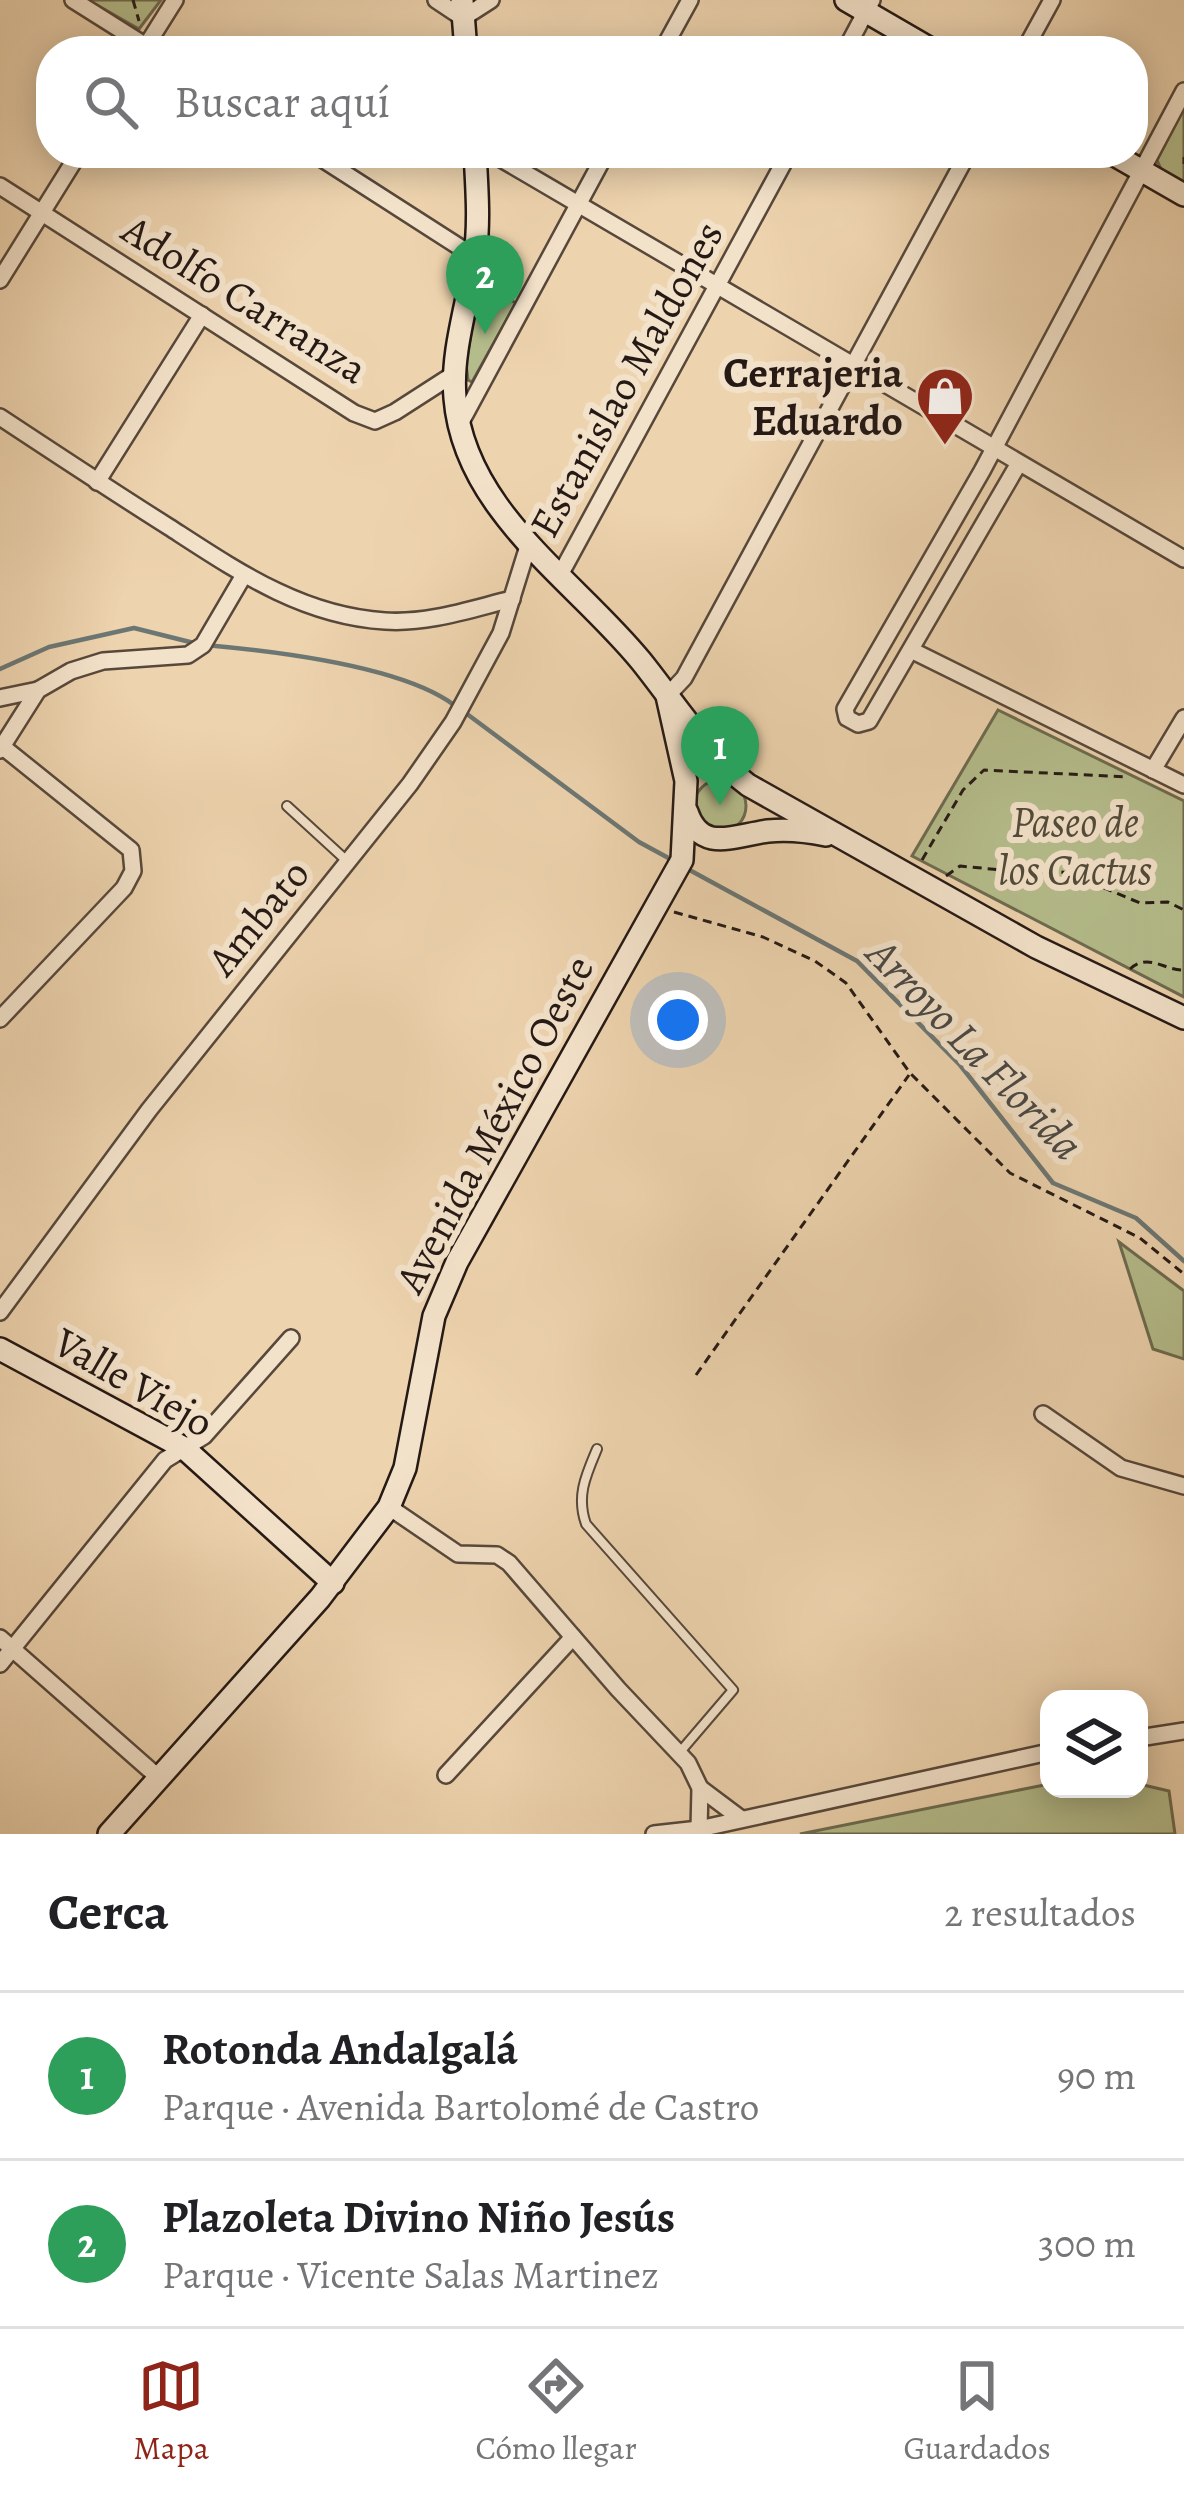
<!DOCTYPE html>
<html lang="es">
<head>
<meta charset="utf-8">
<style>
  :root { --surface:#fff; --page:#f2f2f2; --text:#202124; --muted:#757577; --line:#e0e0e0; --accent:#8f2418 }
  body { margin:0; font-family:Alegreya,serif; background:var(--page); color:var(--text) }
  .controls { position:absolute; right:36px; bottom:36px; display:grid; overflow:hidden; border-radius:24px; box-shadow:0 6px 30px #0003 }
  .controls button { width:108px; height:108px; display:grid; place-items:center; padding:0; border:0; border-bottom:3px solid var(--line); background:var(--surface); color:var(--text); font:60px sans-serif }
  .you { position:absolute; left:678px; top:1020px; width:42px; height:42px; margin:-30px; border:9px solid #fff; border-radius:50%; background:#1a73e8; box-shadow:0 0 0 18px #1a73e833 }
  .badge { display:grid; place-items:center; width:78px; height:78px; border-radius:50%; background:var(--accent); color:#fff; font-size:39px; font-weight:700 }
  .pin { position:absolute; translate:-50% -99px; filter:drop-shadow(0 3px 6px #0008) }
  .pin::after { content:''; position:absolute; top:63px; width:42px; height:36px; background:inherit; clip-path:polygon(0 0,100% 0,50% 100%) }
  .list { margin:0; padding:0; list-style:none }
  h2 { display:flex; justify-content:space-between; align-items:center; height:156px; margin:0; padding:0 48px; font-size:51px }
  h2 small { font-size:39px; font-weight:400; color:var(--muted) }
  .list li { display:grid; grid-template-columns:78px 1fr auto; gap:36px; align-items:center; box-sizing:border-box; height:168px; padding:0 48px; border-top:3px solid var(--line) }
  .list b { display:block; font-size:45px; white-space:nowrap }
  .list p { margin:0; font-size:39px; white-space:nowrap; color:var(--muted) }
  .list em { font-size:39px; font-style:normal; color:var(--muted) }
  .icon { flex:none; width:66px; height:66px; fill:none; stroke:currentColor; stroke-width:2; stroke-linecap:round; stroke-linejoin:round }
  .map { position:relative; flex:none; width:1184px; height:1834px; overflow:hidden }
  .search { position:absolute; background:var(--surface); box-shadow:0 6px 30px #0003; left:36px; right:36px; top:36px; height:132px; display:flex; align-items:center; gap:30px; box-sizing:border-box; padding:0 42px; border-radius:48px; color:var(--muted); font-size:45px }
  .sheet { height:492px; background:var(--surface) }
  nav { display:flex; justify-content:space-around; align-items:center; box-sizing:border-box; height:168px; border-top:3px solid var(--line); background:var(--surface); font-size:33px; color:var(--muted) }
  nav a { display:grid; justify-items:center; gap:6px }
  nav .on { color:var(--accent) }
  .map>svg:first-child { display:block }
  .green { fill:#b5bd8c; stroke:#6d6b50; stroke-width:3 }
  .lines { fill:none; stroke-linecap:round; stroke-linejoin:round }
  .stream { stroke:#6c7774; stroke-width:4.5 }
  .lane-casing { stroke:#57483b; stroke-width:12 }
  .street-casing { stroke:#57483b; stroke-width:20 }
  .secondary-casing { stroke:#251915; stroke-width:26 }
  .path { stroke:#251915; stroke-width:3; stroke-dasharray:9 6; stroke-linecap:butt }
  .lane { stroke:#f3e2ca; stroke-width:8 }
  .street { stroke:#f3e2ca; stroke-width:15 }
  .secondary { stroke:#f3e2ca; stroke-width:21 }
  .labels { text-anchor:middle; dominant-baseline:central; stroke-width:12; stroke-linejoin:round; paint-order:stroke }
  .street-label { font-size:42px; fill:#251915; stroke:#f3e2ca }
  .poi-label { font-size:42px; font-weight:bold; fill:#251915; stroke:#f3e2ca; text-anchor:end }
  .park-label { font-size:42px; font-style:italic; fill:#504a39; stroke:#f3e2ca }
  .water-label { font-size:45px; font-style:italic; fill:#494845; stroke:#f3e2ca }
</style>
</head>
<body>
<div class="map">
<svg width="1184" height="1834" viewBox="0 0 1184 1834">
  <rect width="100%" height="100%" fill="#edd3ae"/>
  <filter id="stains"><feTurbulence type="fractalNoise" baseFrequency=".00167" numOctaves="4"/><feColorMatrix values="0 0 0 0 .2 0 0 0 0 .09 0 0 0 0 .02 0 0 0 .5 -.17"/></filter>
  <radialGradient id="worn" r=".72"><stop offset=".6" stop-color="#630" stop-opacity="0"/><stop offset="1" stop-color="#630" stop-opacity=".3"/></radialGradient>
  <g class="green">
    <path d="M88 0H161L139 29Z"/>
    <path d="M1184 106V182L1161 169 1157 160Z"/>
    <path d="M479 284 516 303 472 382 468 380 466 364Z"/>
    <path d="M998 710 1184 801V997L912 856Z"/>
    <circle cx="720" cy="806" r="26"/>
    <path d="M1119 1242 1184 1291V1359L1153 1349Z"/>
    <path d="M1049 1784V1789H1139V1784L1169 1791 1175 1834H800Z"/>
  </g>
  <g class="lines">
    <g class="stream">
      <path d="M205 645C272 651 401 666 454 705"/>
      <path d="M0 669 49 647 134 628 194 643"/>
      <path d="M463 711 639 842 674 861"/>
      <path d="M684 867 857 961 960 1065 1053 1183 1136 1218 1184 1261"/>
    </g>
    <defs>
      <g id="lane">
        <path d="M287 806 347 861"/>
        <path d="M597 1449C586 1475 576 1496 586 1524L733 1690 680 1752"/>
      </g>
      <g id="street">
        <path d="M73 0 154 51"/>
        <path d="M436 0 463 18 491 0"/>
        <path d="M143 51 175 0"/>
        <path d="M662 51 690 0"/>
        <path d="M845 51 872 0"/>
        <path d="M1024 51 1052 0"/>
        <path d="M313 153 475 257"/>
        <path d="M491 153 1184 559"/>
        <path d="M0 186 354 413 375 421 395 412 454 374"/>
        <path d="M0 280 79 153"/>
        <path d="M0 417C56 454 112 491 169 527 237 571 302 616 385 621 428 624 471 609 512 599"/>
        <path d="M461 422 606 153"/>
        <path d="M1019 463 869 721 858 724 847 718 845 709 982 471 1184 91"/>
        <path d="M97 482 202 315"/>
        <path d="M560 575 789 153"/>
        <path d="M911 650 1184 785"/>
        <path d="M667 696 684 678 968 153"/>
        <path d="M0 698 38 690"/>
        <path d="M0 750 38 690 71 671 103 661 188 655 203 645 244 575"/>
        <path d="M1153 770 1184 718"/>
        <path d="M0 1019 124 888 133 871 131 850 3 747"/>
        <path d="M0 1312 149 1110 410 784 453 722 501 633 529 543"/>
        <path d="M1043 1414 1121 1468 1184 1486"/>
        <path d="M389 1507 458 1554 497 1555 509 1563 618 1689 688 1763 700 1788 699 1829"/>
        <path d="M0 1638 159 1778"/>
        <path d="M0 1664 165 1460 204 1436 291 1338"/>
        <path d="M1139 1738 1184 1731"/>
        <path d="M446 1775 573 1637"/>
        <path d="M700 1788 740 1818"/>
        <path d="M654 1834 699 1829 1049 1752"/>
      </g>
      <g id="secondary">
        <path d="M462 0 466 51"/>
        <path d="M846 0 934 51"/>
        <path d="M475 153C477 190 480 226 474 262 467 306 451 353 455 398 464 511 575 580 641 661 674 702 705 752 748 785L1036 947 1184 1018"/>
        <path d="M1111 153 1184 195"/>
        <path d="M687 812C701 854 735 835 768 831 788 829 807 831 826 835"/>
        <path d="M0 1349 184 1448 333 1583"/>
        <path d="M109 1834 320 1598 389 1507 405 1468 434 1316 457 1262 682 860 686 781 667 696"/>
      </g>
    </defs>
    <use href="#lane" class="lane-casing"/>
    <use href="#street" class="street-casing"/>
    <use href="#secondary" class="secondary-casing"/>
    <g class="path">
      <path d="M133 0 139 21"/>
      <path d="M1184 157V164"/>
      <path d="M485 292 509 304"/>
      <path d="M922 860 963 790 984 770 1128 777"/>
      <path d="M946 876 960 866 1001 870 1019 865 1068 873 1140 903 1168 902 1184 910"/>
      <path d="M674 912 763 937 815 961 846 983 910 1073 1010 1173 1140 1238 1184 1274"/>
      <path d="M1130 969C1149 952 1164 971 1184 970"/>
      <path d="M696 1375 909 1075"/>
    </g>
    <use href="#lane" class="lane"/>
    <use href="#street" class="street"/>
    <use href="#secondary" class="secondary"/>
  </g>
  <defs>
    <symbol id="shop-pin" viewBox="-11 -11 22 30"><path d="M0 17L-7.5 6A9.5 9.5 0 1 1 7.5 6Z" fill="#8f2418" stroke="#f3e2ca"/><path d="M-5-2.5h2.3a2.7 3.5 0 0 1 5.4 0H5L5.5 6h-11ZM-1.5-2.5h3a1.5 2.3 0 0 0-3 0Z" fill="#fff"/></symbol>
  </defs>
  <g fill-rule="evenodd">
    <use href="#shop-pin" x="912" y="363" width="66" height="90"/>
  </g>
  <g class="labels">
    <g class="street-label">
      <text transform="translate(245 299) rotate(32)">Adolfo Carranza</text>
      <text transform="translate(626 379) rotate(-61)">Estanislao Maldones</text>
      <text transform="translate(258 917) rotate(-51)">Ambato</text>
      <text transform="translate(494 1124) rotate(-62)">Avenida México Oeste</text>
      <text transform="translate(134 1382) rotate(30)">Valle Viejo</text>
    </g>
    <g class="poi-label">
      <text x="903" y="372">Cerrajeria<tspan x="903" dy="48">Eduardo</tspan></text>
    </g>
    <g class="park-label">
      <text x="1075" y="821">Paseo de<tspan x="1075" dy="48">los Cactus</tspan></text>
    </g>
    <g class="water-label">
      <text transform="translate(975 1049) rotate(46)">Arroyo La Florida</text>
    </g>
  </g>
  <rect width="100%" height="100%" filter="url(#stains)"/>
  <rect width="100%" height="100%" fill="url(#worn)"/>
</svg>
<div class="controls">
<button><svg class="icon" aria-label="layers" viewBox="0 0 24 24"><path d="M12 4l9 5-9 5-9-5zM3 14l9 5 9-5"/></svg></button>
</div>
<div class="you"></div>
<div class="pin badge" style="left:720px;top:805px;background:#2e9e5b">1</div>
<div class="pin badge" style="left:485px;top:334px;background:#2e9e5b">2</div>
<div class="search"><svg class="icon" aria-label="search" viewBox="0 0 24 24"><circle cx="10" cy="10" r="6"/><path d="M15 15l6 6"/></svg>Buscar aquí</div>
</div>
<section class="sheet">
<h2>Cerca<small>2 resultados</small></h2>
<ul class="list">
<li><span class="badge" style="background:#2e9e5b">1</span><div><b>Rotonda Andalgalá</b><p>Parque · Avenida Bartolomé de Castro</p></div><em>90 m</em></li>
<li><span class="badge" style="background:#2e9e5b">2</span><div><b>Plazoleta Divino Niño Jesús</b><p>Parque · Vicente Salas Martinez</p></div><em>300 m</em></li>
</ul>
</section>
<nav>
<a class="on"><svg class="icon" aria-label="map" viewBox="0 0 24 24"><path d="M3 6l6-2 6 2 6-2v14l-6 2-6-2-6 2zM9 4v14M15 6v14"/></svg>Mapa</a>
<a><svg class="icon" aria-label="directions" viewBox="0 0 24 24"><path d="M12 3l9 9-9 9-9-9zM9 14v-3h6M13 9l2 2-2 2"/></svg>Cómo llegar</a>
<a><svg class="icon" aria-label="saved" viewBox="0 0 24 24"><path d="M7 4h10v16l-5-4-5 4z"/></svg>Guardados</a>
</nav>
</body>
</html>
